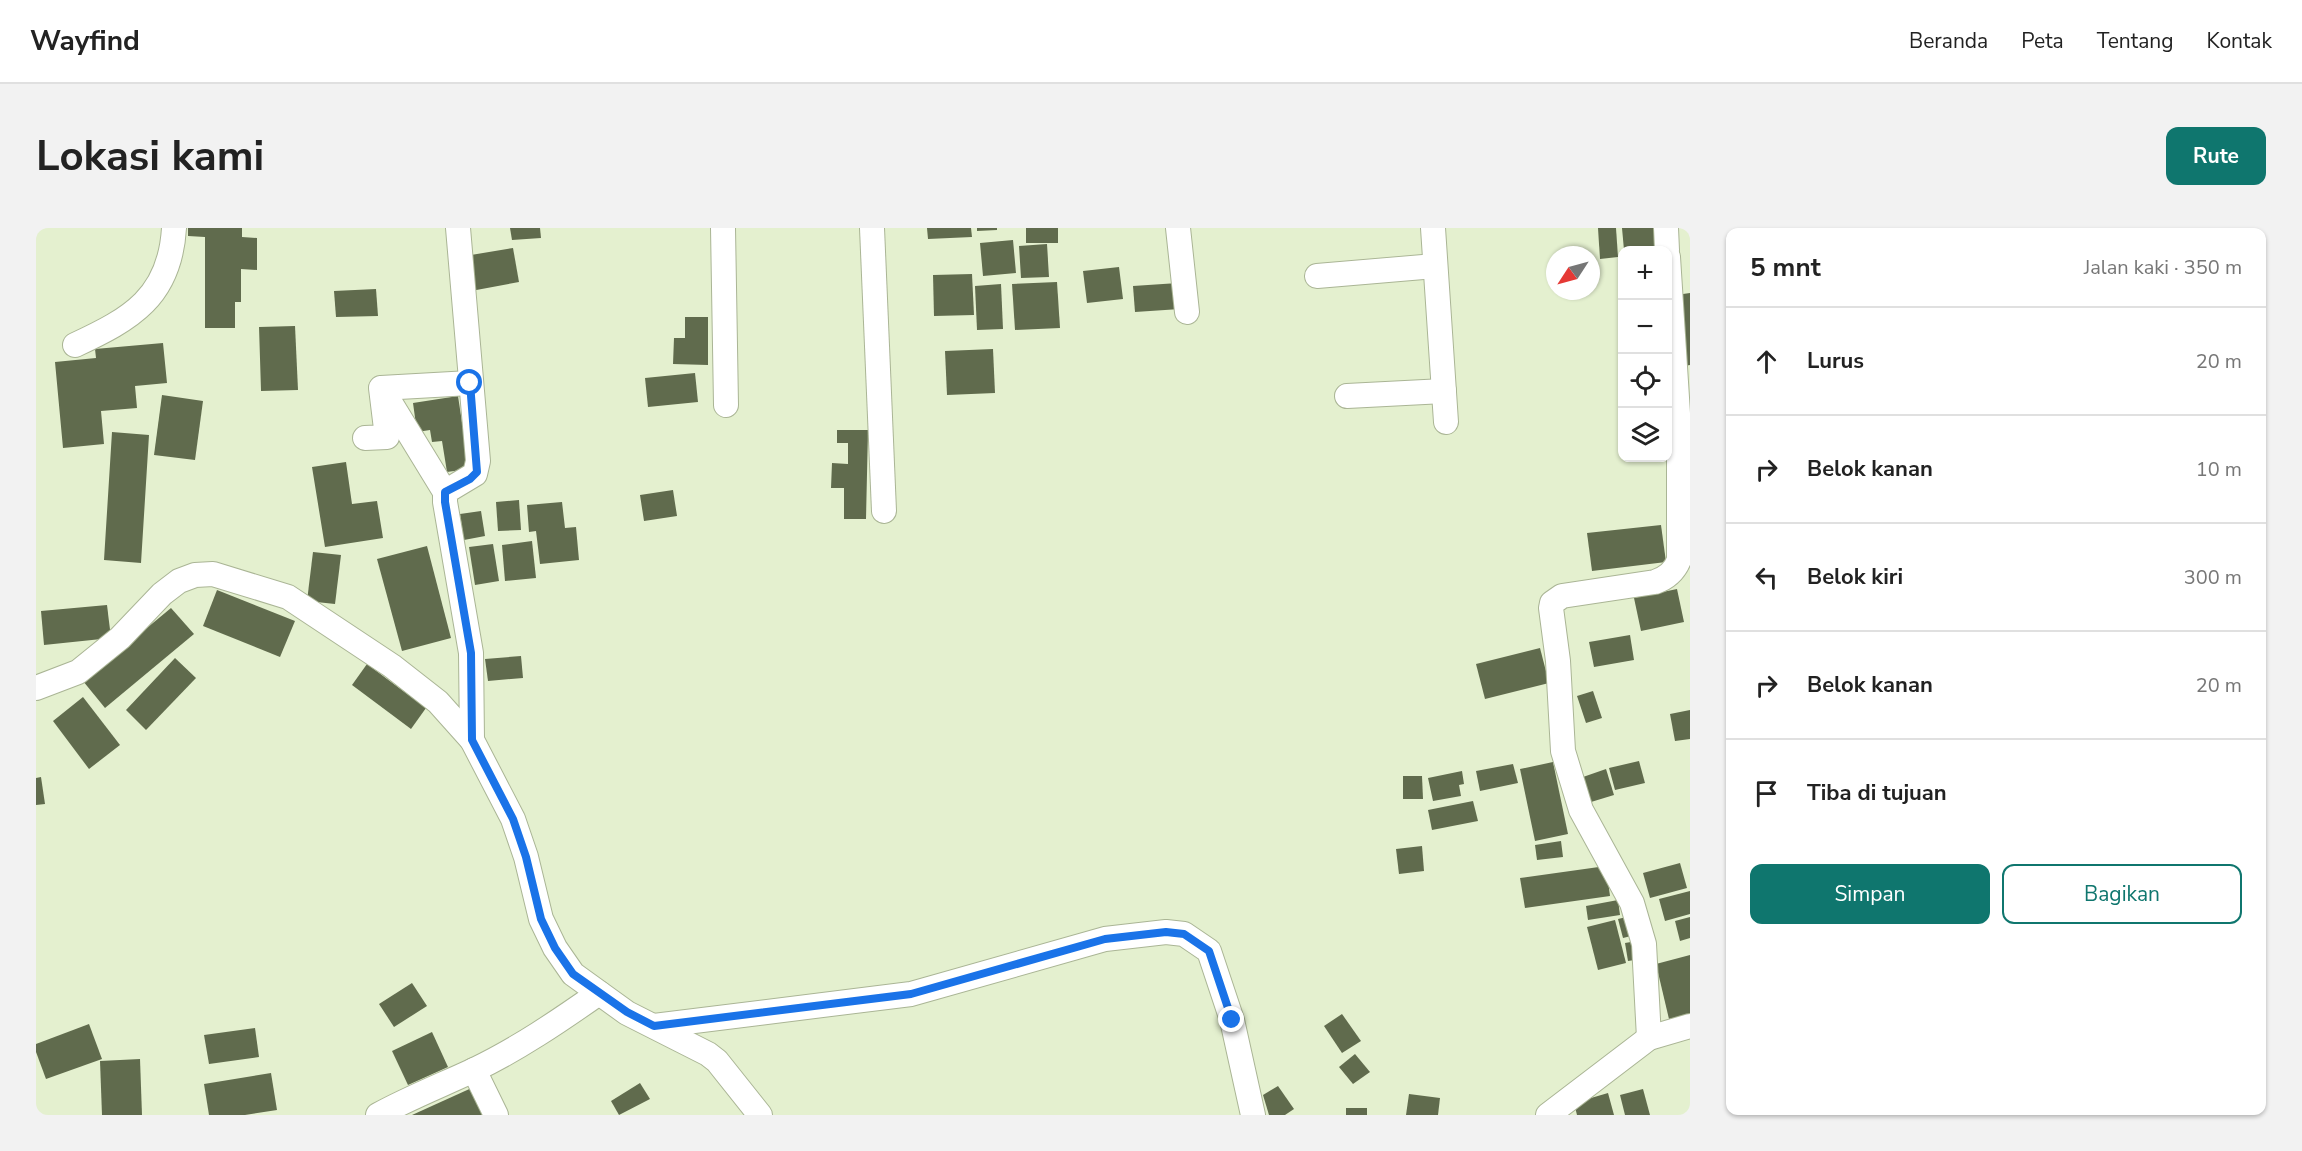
<!DOCTYPE html>
<html lang="id">
<head>
<meta charset="utf-8">
<style>
  :root { --surface:#fff; --page:#f2f2f2; --text:#222; --muted:#767676; --line:#e0e0e0; --accent:#0f766e }
  body { margin:0; font-family:"Nunito Sans",sans-serif; background:var(--page); color:var(--text) }
  .controls { position:absolute; right:18px; top:18px; display:grid; overflow:hidden; border-radius:12px; box-shadow:0 2px 4px #0004 }
  .controls button { width:54px; height:54px; display:grid; place-items:center; padding:0; border:0; border-bottom:2px solid var(--line); background:var(--surface); color:var(--text); font:30px sans-serif }
  .compass { position:absolute; left:1510px; top:18px; width:54px; height:54px; border-radius:50%; background:var(--surface); box-shadow:0 2px 4px #0004; rotate:234deg }
  .stop { position:absolute; width:18px; height:18px; margin:-14px; border:4px solid #1a73e8; border-radius:50%; background:#fff }
  .stop.end { background:#1a73e8; border-color:#fff; box-shadow:0 2px 6px #0008 }
  .list { margin:0; padding:0; list-style:none }
  h2 { display:flex; justify-content:space-between; align-items:center; height:78px; margin:0; padding:0 24px; font-size:26px }
  h2 small { font-size:20px; font-weight:400; color:var(--muted) }
  .list li { display:grid; grid-template-columns:39px 1fr auto; gap:18px; align-items:center; box-sizing:border-box; height:108px; padding:0 24px; border-top:2px solid var(--line) }
  .list b { display:block; font-size:22px; white-space:nowrap }
  .list em { font-size:20px; font-style:normal; color:var(--muted) }
  .actions { display:flex; gap:12px; padding:18px 24px }
  .actions a { flex:1; padding:14px 0; border:2px solid var(--accent); border-radius:12px; text-align:center; font-size:21px; color:var(--accent) }
  .actions .main { background:var(--accent); color:#fff }
  .icon { flex:none; width:33px; height:33px; fill:none; stroke:currentColor; stroke-width:2; stroke-linecap:round; stroke-linejoin:round }
  .map { position:relative; flex:none; width:1654px; height:887px; overflow:hidden; border-radius:12px }
  header { display:flex; align-items:center; gap:36px; box-sizing:border-box; height:84px; padding:0 30px; background:var(--surface); border-bottom:2px solid var(--line) }
  header strong { font-size:28px }
  nav { display:flex; gap:33px; margin-inline-start:auto; font-size:21px }
  .intro { display:flex; align-items:center; justify-content:space-between; box-sizing:border-box; height:144px; padding:0 36px }
  h1 { margin:0; font-size:42px }
  .button { padding:15px 27px; border-radius:12px; background:var(--accent); color:#fff; font-size:21px; font-weight:700 }
  main { display:flex; gap:36px; padding:0 36px }
  aside { flex:1; background:var(--surface); border-radius:12px; box-shadow:0 2px 4px #0004 }
  .map>svg:first-child { display:block }
  .building { fill:#606b4d }
  .lines { fill:none; stroke-linecap:round; stroke-linejoin:round }
  .minor-casing { stroke:#aab595; stroke-width:26 }
  .minor { stroke:#fff; stroke-width:24 }
  .route { stroke:#1a73e8; stroke-width:8 }
</style>
</head>
<body>
<header>
<strong>Wayfind</strong>
<nav><a>Beranda</a><a>Peta</a><a>Tentang</a><a>Kontak</a></nav>
</header>
<div class="intro"><h1>Lokasi kami</h1><a class="button">Rute</a></div>
<main>
<div class="map">
<svg width="1654" height="887" viewBox="0 0 1654 887">
  <rect width="100%" height="100%" fill="#e4f0cf"/>
  <g class="building">
    <path d="M152 0H206V9L221 10V42L205 41V74H199V100H169V9L152 8Z"/>
    <path d="M474 0H504L505 10 476 12Z"/>
    <path d="M891 0H935L936 9 892 11Z"/>
    <path d="M941 0H961V2L941 3Z"/>
    <rect x="990" y="0" width="32" height="15"/>
    <path d="M1562 0H1580L1582 29 1564 31Z"/>
    <path d="M1586 0H1623L1625 22H1588Z"/>
    <path d="M977 12 980 45 947 48 944 15Z"/>
    <path d="M1011 16 1013 49 985 50 983 18Z"/>
    <path d="M477 20 483 54 435 63 429 28Z"/>
    <path d="M1083 39 1087 71 1051 75 1047 43Z"/>
    <path d="M936 46 938 87 898 88 897 47Z"/>
    <path d="M1021 54 1024 100 979 102 976 56Z"/>
    <path d="M1142 55 1144 81 1099 84 1097 58Z"/>
    <path d="M965 56 967 101 941 102 939 58Z"/>
    <path d="M340 61 342 88 300 89 298 63Z"/>
    <path d="M1654 65V137L1648 138 1640 67Z"/>
    <path d="M649 89H672V137L637 136 638 110H649Z"/>
    <path d="M259 98 262 162 225 163 223 99Z"/>
    <path d="M127 115 131 155 99 158 101 180 65 183 68 216 27 220 19 134 60 130 59 121Z"/>
    <path d="M957 121 959 165 911 167 909 123Z"/>
    <path d="M659 145 662 174 612 179 609 150Z"/>
    <path d="M126 167 167 173 159 232 118 227Z"/>
    <path d="M422 168 433 241 411 244 406 213 396 214 394 202 381 204 377 175Z"/>
    <path d="M801 202H832L830 291H808V260H795L796 235 812 236V215H801Z"/>
    <path d="M76 204 113 207 105 335 68 332Z"/>
    <path d="M310 234 316 276 341 273 347 310 289 319 276 239Z"/>
    <path d="M637 262 641 288 608 293 604 267Z"/>
    <path d="M483 272 485 302 462 303 460 274Z"/>
    <path d="M526 274 529 300 540 299 543 332 504 336 500 303 493 304 491 277Z"/>
    <path d="M445 283 449 308 428 312 424 286Z"/>
    <path d="M1625 297 1630 334 1556 343 1551 305Z"/>
    <path d="M496 313 500 350 469 353 466 317Z"/>
    <path d="M457 316 463 353 439 357 433 319Z"/>
    <path d="M391 318 415 410 366 423 341 331Z"/>
    <path d="M277 324 305 327 299 376 271 373Z"/>
    <path d="M1641 361 1648 394 1605 403 1598 370Z"/>
    <path d="M181 362 259 393 244 429 167 398Z"/>
    <path d="M71 377 75 410 8 417 5 383Z"/>
    <path d="M135 380 158 406 69 480 47 453Z"/>
    <path d="M1594 407 1598 432 1558 439 1553 414Z"/>
    <path d="M1504 420 1513 455 1449 471 1440 436Z"/>
    <path d="M485 428 487 450 452 453 449 431Z"/>
    <path d="M139 430 160 450 110 502 90 482Z"/>
    <path d="M331 436 390 480 375 501 316 457Z"/>
    <path d="M1557 463 1566 490 1550 495 1541 468Z"/>
    <path d="M47 469 84 517 53 541 17 493Z"/>
    <path d="M1654 482V511L1639 513 1634 486Z"/>
    <path d="M1603 533 1609 555 1579 562 1573 540Z"/>
    <path d="M1517 534 1532 606 1499 613 1484 541Z"/>
    <path d="M1477 536 1482 555 1444 563 1440 543Z"/>
    <path d="M1570 541 1578 567 1555 574 1547 549Z"/>
    <path d="M1426 543 1428 556 1423 557 1425 568 1397 573 1392 550Z"/>
    <path d="M1367 548H1386L1387 571H1367Z"/>
    <path d="M5 549 9 576 0 577V550Z"/>
    <path d="M1437 573 1442 593 1396 602 1392 582Z"/>
    <path d="M1525 613 1527 629 1501 632 1499 617Z"/>
    <path d="M1386 618 1388 643 1363 646 1360 621Z"/>
    <path d="M1644 635 1651 660 1614 670 1607 645Z"/>
    <path d="M1570 638 1574 668 1489 680 1484 650Z"/>
    <path d="M1654 663V686L1629 693 1623 671Z"/>
    <path d="M1582 672 1584 687 1552 692 1550 678Z"/>
    <path d="M1595 688 1599 707 1587 710 1582 691Z"/>
    <path d="M1654 689V710L1644 713 1639 693Z"/>
    <path d="M1579 692 1590 735 1562 742 1551 699Z"/>
    <path d="M1601 713 1605 731 1592 733 1589 715Z"/>
    <path d="M1654 727V786L1633 791 1620 736Z"/>
    <path d="M376 755 391 778 358 799 343 776Z"/>
    <path d="M1306 786 1325 813 1306 825 1288 798Z"/>
    <path d="M53 796 66 831 10 851 0 824V816Z"/>
    <path d="M219 800 223 829 173 836 168 807Z"/>
    <path d="M396 804 412 839 372 857 356 823Z"/>
    <path d="M1319 826 1334 844 1317 856 1303 839Z"/>
    <path d="M104 831 106 887H66L64 833Z"/>
    <path d="M235 845 241 882 209 887H173L168 856Z"/>
    <path d="M604 855 614 871 583 887 575 873Z"/>
    <path d="M440 858 453 887H376Z"/>
    <path d="M1242 858 1258 881 1249 887H1233L1227 867Z"/>
    <path d="M1607 861 1614 887H1589L1584 867Z"/>
    <path d="M1572 865 1578 887H1541L1538 875Z"/>
    <path d="M1373 866 1404 870 1402 887H1370Z"/>
    <rect x="1310" y="880" width="21" height="7"/>
  </g>
  <g class="lines">
    <defs>
      <g id="minor">
        <path d="M422 0 442 233 439 246 409 264V274L435 425 436 512"/>
        <path d="M687 0 690 177"/>
        <path d="M836 0 848 283"/>
        <path d="M1142 0 1151 84"/>
        <path d="M1397 0 1410 194"/>
        <path d="M1630 0 1631 22"/>
        <path d="M1281 48 1399 38"/>
        <path d="M39 117C95 91 134 69 138 0"/>
        <path d="M349 166 409 264"/>
        <path d="M1311 168 1408 163"/>
        <path d="M329 210 351 209 345 160 434 155"/>
        <path d="M0 460 42 444 84 410 126 366 143 353 159 347 177 346 252 369 356 438 402 474 436 512 477 591 490 629 505 691 519 720 537 746 591 785 672 826 681 833 724 887"/>
        <path d="M618 798 875 766 1069 711 1130 704 1148 706 1173 723 1196 792 1217 887"/>
        <path d="M1613 810 1608 716 1596 675 1545 582 1527 523 1522 433 1515 380 1516 375 1526 368 1619 354C1631 350 1638 344 1643 332V201L1632 29"/>
        <path d="M438 842 460 887"/>
        <path d="M342 887C373 870 406 857 438 842 482 821 523 793 563 765"/>
        <path d="M1512 887 1613 810 1654 798"/>
      </g>
    </defs>
    <use href="#minor" class="minor-casing"/>
    <use href="#minor" class="minor"/>
  </g>
  <g class="lines">
    <path class="route" d="M434 155 441 244 434 251 409 264V274L435 425 436 512 477 591 490 629 505 691 519 720 537 746 591 784 618 798 875 766 1069 711 1130 704 1148 706 1173 723 1196 792"/>
  </g>
</svg>
<div class="controls">
<button>+</button>
<button>−</button>
<button><svg class="icon" aria-label="locate" viewBox="0 0 24 24"><circle cx="12" cy="12" r="6"/><path d="M12 2v4M12 18v4M2 12h4M18 12h4"/></svg></button>
<button><svg class="icon" aria-label="layers" viewBox="0 0 24 24"><path d="M12 4l9 5-9 5-9-5zM3 14l9 5 9-5"/></svg></button>
</div>
<svg class="compass" viewBox="-18 -18 36 36"><path d="M0-13l5 13h-10z" fill="#e53935"/><path d="M0 13l5-13h-10z" fill="#767676"/></svg>
<div class="stop" style="left:434px;top:155px"></div>
<div class="stop end" style="left:1196px;top:792px"></div>
</div>
<aside>
<h2>5 mnt<small>Jalan kaki · 350 m</small></h2>
<ul class="list">
<li><svg class="icon" aria-label="ahead" viewBox="0 0 24 24"><path d="M12 20V5M6 11l6-6 6 6"/></svg><div><b>Lurus</b></div><em>20 m</em></li>
<li><svg class="icon" aria-label="right" viewBox="0 0 24 24"><path d="M7 20v-9h11M14 6l5 5-5 5"/></svg><div><b>Belok kanan</b></div><em>10 m</em></li>
<li><svg class="icon" aria-label="left" viewBox="0 0 24 24"><path d="M17 20v-9H6M10 6l-5 5 5 5"/></svg><div><b>Belok kiri</b></div><em>300 m</em></li>
<li><svg class="icon" aria-label="right" viewBox="0 0 24 24"><path d="M7 20v-9h11M14 6l5 5-5 5"/></svg><div><b>Belok kanan</b></div><em>20 m</em></li>
<li><svg class="icon" aria-label="arrive" viewBox="0 0 24 24"><path d="M6 21V4h12l-3 4 3 4H6"/></svg><div><b>Tiba di tujuan</b></div></li>
</ul>
<div class="actions"><a class="main">Simpan</a><a>Bagikan</a></div>
</aside>
</main>
</body>
</html>
